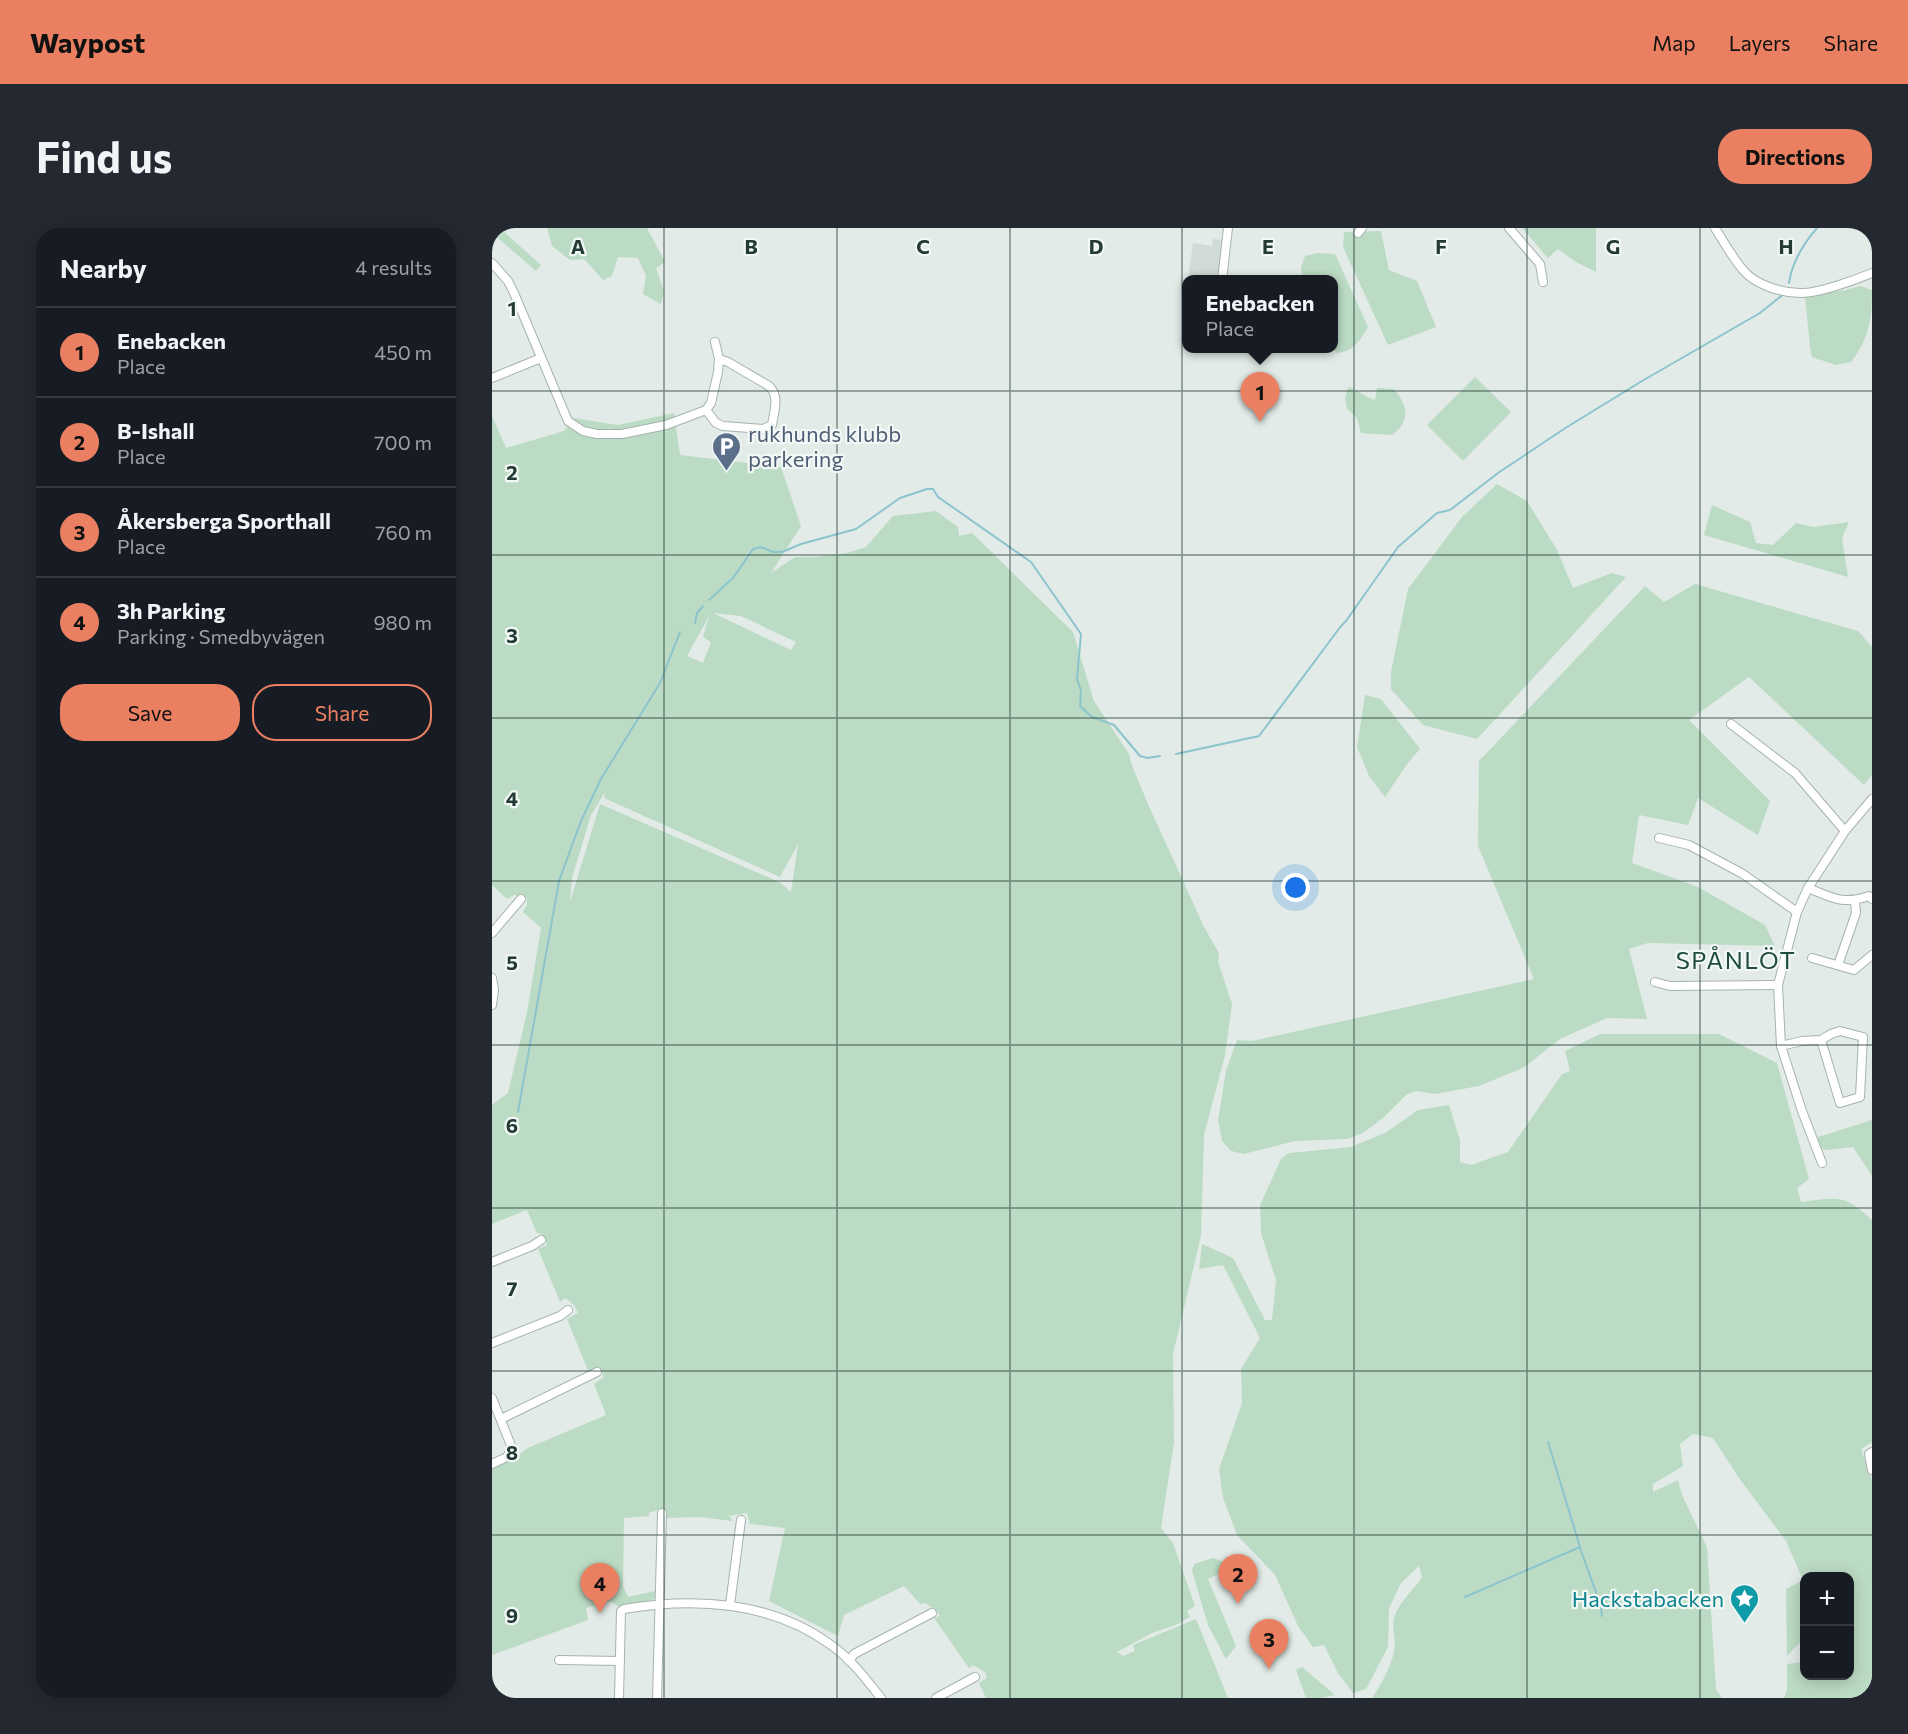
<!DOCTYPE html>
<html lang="en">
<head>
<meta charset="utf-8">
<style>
  :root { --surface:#171b24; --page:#242831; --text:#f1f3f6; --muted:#9ea1a6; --line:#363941; --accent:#ea8061 }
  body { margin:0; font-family:Commissioner,sans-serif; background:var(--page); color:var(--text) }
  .controls { position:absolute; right:18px; bottom:18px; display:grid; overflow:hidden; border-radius:12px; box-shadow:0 3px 15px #0003 }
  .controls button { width:54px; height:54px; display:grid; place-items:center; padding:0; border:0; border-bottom:2px solid var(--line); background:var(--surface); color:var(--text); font:30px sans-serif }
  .you { position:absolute; left:804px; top:660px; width:21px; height:21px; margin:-15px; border:4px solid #fff; border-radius:50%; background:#1a73e8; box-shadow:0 0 0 9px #1a73e833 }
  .badge { display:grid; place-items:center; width:39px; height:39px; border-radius:50%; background:var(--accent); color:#111; font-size:20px; font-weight:700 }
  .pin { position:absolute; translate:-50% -50px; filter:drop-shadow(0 2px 3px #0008) }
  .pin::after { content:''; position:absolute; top:32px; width:21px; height:18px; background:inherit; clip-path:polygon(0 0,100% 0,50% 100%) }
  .popup { position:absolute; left:690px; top:47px; width:156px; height:78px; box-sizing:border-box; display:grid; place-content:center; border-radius:12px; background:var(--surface); filter:drop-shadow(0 2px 4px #0005); font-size:20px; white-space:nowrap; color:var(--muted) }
  .popup b { font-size:22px; color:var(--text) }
  .popup::after { content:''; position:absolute; left:50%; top:100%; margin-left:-12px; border:12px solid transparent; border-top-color:var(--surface) }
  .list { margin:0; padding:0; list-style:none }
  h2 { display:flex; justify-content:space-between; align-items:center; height:78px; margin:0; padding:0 24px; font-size:26px }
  h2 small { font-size:20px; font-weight:400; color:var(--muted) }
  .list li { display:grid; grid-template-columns:39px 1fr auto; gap:18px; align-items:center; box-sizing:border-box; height:90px; padding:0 24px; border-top:2px solid var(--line) }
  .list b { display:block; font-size:22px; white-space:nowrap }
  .list p { margin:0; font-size:20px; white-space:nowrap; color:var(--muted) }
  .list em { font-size:20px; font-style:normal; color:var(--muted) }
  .actions { display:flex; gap:12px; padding:18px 24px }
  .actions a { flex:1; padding:14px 0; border:2px solid var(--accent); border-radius:24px; text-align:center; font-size:21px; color:var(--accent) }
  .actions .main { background:var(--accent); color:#111 }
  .map { position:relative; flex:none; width:1380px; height:1470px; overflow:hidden; border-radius:24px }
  header { display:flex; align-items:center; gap:36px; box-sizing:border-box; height:84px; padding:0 30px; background:var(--accent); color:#111 }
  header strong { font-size:28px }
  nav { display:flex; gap:33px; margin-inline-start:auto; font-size:21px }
  .intro { display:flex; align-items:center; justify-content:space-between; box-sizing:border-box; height:144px; padding:0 36px }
  h1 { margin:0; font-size:42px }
  .button { padding:15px 27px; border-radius:24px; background:var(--accent); color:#111; font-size:21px; font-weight:700 }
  main { display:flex; gap:36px; padding:0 36px }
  aside { flex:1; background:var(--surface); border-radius:24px; box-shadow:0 3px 15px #0003 }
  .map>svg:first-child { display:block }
  .built { fill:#d0dbd6 }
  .green { fill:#bcdbc4; fill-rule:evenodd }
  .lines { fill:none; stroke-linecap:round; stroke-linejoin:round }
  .stream { stroke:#8cc4cd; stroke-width:2 }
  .minor-casing { stroke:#a5b3ae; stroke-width:10 }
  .minor { stroke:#fff; stroke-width:8 }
  .grid { fill:none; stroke:#233b34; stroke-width:1.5; stroke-opacity:0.55 }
  .labels { text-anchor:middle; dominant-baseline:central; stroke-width:4.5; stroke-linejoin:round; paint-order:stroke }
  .service-label { font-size:22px; fill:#4e5e75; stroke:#f2f8f5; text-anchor:start }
  .culture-label { font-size:22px; fill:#0d838f; stroke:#f2f8f5; text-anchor:end }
  .neighbourhood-label { font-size:24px; letter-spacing:1.5px; fill:#204c40; stroke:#f2f8f5 }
  .grid-label { font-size:20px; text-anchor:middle; font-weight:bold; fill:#233b34; stroke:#f2f8f5; stroke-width:4.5; stroke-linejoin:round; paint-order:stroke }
</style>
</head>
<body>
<header>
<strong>Waypost</strong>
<nav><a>Map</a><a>Layers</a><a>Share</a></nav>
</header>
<div class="intro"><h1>Find us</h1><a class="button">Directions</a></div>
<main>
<aside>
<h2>Nearby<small>4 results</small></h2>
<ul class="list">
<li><span class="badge">1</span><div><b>Enebacken</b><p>Place</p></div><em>450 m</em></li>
<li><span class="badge">2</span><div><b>B-Ishall</b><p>Place</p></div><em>700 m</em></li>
<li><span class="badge">3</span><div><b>Åkersberga Sporthall</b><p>Place</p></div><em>760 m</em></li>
<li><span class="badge">4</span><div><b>3h Parking</b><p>Parking · Smedbyvägen</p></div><em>980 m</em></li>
</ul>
<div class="actions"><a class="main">Save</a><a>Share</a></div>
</aside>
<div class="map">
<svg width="1380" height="1470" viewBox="0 0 1380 1470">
  <rect width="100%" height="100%" fill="#e2ebe7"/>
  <path class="built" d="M721 11 732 12 727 51 696 52 701 15 720 18Z"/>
  <g class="green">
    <path d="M0 0H12L11 3 49 37 44 43 0 5Z"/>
    <path d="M55 0H155L173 34 164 40 172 63 169 76 151 66 154 48 146 30 126 29 120 48 111 52 92 31 78 32 60 18Z"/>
    <path d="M1030 0H1104V44L1084 34 1066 21 1056 30Z"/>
    <path d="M889 3 897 42 925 53 944 99 896 117 851 19 852 4Z"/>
    <path d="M826 25 843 26 876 99C868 112 862 123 846 125L839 121H842V52L811 51 809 40 813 28Z"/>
    <path d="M1368 58 1380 62C1380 91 1377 111 1359 134L1344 137 1320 129 1318 119 1313 68 1353 62Z"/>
    <path d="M983 149 1019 184 971 233 935 197Z"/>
    <path d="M856 159C864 161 873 169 883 172L885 160 902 161C916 178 919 193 900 207L869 205 865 190 855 181 853 171Z"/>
    <path d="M182 185 188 227 289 239 309 298 279 345 303 329H325L355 325 374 319 401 288 444 283 466 299 467 308 480 305 581 404 602 473 637 526 639 535 656 576 712 699 727 725 726 733 740 776 733 827 712 907 709 1008 681 1126 682 1214 669 1300 681 1315 703 1378 695 1383 698 1389 686 1396 660 1405 625 1424 631 1428 643 1423 641 1417 704 1391 736 1470H494L487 1455 495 1450 493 1444 481 1437 477 1440 442 1390 448 1388 444 1382 433 1375 428 1376 412 1358 352 1387 346 1408 277 1373 293 1300 258 1296 255 1285 237 1288 241 1293 207 1289 172 1290 171 1280 157 1285V1288L132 1290 131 1358 136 1369 163 1363 164 1368 162 1371C148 1375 131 1386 119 1373L94 1380 96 1392 0 1427V1241L24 1229 36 1220 114 1187 102 1156 112 1149 109 1141 97 1145 75 1091 86 1085 82 1077 73 1070 68 1074 46 1021 55 1017 52 1009 47 1005H45L35 982 0 996V877L16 865 35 784 49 700 31 684 35 677V670L22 667 15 671 0 657V188L14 220 72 203 81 190 126 197ZM221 385 249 388 304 414 299 422ZM217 388 211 409 219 414 211 435 195 428ZM113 564 112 570 288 649 306 616 299 664 287 654 108 576 78 674 80 650 99 587Z"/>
    <path d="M1005 256 1035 273 1065 322 1081 360 1120 345 1134 349 985 511 931 497 899 461V444L916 361 970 289Z"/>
    <path d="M1220 277 1258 294 1264 315 1281 317 1304 295 1321 299 1357 294 1350 310 1356 349 1212 307Z"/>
    <path d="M1203 356 1366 403 1380 419V547L1372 557 1257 449 1197 492 1278 573 1266 607 1206 570 1196 597 1147 587 1140 635 1206 659 1273 697 1283 718 1156 715 1137 721 1155 791 1115 790 1068 811 1031 840 987 858 943 866 925 863 915 866 891 890 871 905 855 911 803 913 752 926 739 923 730 913 726 892 734 843 745 812 760 813 1042 751 986 618 987 533 1153 358 1172 374Z"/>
    <path d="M873 467 889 471 928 521 915 536 893 569 877 548 865 519Z"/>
    <path d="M1108 806H1227L1285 835 1317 951 1305 960 1309 974C1346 970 1351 965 1380 992V1214L1369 1221 1380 1252V1470H1292L1295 1462V1436L1312 1434V1448H1358V1348H1312V1410L1295 1428 1294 1361 1311 1352 1294 1313 1247 1250 1221 1210 1201 1206 1188 1216 1191 1238 1161 1256V1264L1186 1252 1190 1267 1215 1319 1224 1462 1230 1470H880C888 1459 899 1438 902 1424 905 1412 898 1398 903 1387 909 1372 922 1362 930 1349L927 1338 909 1355 897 1380 896 1419 874 1461 861 1465 846 1445 832 1417 821 1419 806 1398 783 1347 745 1307 731 1270 727 1241 750 1175 749 1141 768 1110 731 1037 707 1041 710 1016 741 1030 773 1092H780L784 1052 769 1005 768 977 789 931 797 925 859 919 893 905 926 882 957 877 968 912V934L979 937 1016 924 1070 846 1078 843 1073 823Z"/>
    <path d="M1380 892V948L1361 919 1335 922 1326 920 1323 910Z"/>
    <path d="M721 1330 730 1333 738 1341 716 1351 744 1418 734 1431 716 1397 700 1343 702 1336Z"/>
    <path d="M810 1439 843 1467 829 1470H814L804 1442Z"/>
  </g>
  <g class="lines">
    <g class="stream">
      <path d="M1297 55C1300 35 1311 16 1325 0"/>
      <path d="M217 372 241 350 261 321 269 319 281 324H290L309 316 364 301 408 270 435 261H441L446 269 539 334 589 406 585 451 589 463 588 478 600 489 622 497 648 528 655 530 668 528"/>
      <path d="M203 395 205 385 211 378"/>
      <path d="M684 526 767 508 849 398 854 393 906 319 945 285 958 282 1006 245 1075 199 1150 153 1268 85 1293 65"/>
      <path d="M26 884 67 653 89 593 109 551 168 455 188 404"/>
      <path d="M1088 1320 1109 1378 1110 1388"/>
      <path d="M973 1369 1088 1319 1056 1214"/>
    </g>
    <defs>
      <g id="minor">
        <path d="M1017 0 1048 36 1051 54"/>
        <path d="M1223 0C1232 14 1241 31 1252 43 1264 57 1290 65 1308 65 1325 66 1363 52 1380 45"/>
        <path d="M866 5 870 0"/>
        <path d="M0 35 16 53 22 65 76 193 91 203 105 206H130L174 197 214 182 219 175 226 144 227 131 223 114"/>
        <path d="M730 52 736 0"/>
        <path d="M0 150 49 130"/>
        <path d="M214 182 224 195 231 198 271 201 280 197C282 183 288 168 277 158L236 134 227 131"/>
        <path d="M1239 496 1303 545 1353 603"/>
        <path d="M1167 610 1197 617 1251 646 1305 684"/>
        <path d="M1316 660C1341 670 1350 677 1377 668L1380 671"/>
        <path d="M0 705 29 671"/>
        <path d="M1320 730 1362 742 1380 727"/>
        <path d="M1346 737 1364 685 1363 673"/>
        <path d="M0 750 2 762 0 777"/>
        <path d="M1163 754 1178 758 1286 757"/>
        <path d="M1289 818 1310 813 1329 812 1339 806 1348 803 1371 809 1368 869 1348 875 1329 812"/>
        <path d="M1330 935 1310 883 1289 818 1286 757 1305 684 1316 660 1353 603 1380 571"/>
        <path d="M0 1034 40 1018 49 1012"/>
        <path d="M0 1115 68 1088 76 1082"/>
        <path d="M0 1170 20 1220 15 1229 0 1236"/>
        <path d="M9 1191 105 1144"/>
        <path d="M1380 1224 1377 1226 1380 1242"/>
        <path d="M238 1377 249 1292"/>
        <path d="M67 1432 128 1433"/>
        <path d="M357 1433 362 1426 440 1385"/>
        <path d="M127 1470 129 1383 132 1381C202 1369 279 1373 339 1417 359 1431 374 1451 389 1470"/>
        <path d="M165 1470 170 1285"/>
        <path d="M444 1470 483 1449"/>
      </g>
    </defs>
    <use href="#minor" class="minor-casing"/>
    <use href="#minor" class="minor"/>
  </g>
  <path class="grid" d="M172 0V1470M345 0V1470M518 0V1470M690 0V1470M862 0V1470M1035 0V1470M1208 0V1470M0 163H1380M0 327H1380M0 490H1380M0 653H1380M0 817H1380M0 980H1380M0 1143H1380M0 1307H1380"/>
  <defs>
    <symbol id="parking-pin" viewBox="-11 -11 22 30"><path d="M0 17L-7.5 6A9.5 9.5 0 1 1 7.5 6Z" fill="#5c6f8a" stroke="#f2f8f5"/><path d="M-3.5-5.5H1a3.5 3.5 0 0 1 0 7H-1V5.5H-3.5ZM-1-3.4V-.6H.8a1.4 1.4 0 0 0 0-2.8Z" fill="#fff"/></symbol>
    <symbol id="sight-pin" viewBox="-11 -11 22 30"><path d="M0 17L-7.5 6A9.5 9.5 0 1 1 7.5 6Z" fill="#0f9aa8" stroke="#f2f8f5"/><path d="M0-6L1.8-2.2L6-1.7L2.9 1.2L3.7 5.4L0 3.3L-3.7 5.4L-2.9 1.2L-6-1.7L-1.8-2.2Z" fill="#fff"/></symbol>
  </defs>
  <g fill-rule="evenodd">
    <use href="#parking-pin" x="218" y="202" width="33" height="45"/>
    <use href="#sight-pin" x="1236" y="1354" width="33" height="45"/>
  </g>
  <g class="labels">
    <g class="service-label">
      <text x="256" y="205">rukhunds klubb<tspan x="256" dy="25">parkering</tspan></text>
    </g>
    <g class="culture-label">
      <text x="1232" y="1370">Hackstabacken</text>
    </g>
    <g class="neighbourhood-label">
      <text x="1244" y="731">SPÅNLÖT</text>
    </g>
  </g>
  <g class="grid-label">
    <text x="86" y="26">A</text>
    <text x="259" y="26">B</text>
    <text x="431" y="26">C</text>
    <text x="604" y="26">D</text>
    <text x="776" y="26">E</text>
    <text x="949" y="26">F</text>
    <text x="1121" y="26">G</text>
    <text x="1294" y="26">H</text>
    <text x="20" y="88">1</text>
    <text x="20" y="252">2</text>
    <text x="20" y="415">3</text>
    <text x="20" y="578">4</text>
    <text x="20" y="742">5</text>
    <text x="20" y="905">6</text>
    <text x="20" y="1068">7</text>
    <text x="20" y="1232">8</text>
    <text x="20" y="1395">9</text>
  </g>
</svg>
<div class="controls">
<button>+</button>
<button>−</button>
</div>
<div class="you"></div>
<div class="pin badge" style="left:768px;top:194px">1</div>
<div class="popup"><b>Enebacken</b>Place</div>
<div class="pin badge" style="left:746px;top:1376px">2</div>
<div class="pin badge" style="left:777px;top:1441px">3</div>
<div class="pin badge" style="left:108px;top:1385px">4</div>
</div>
</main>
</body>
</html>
